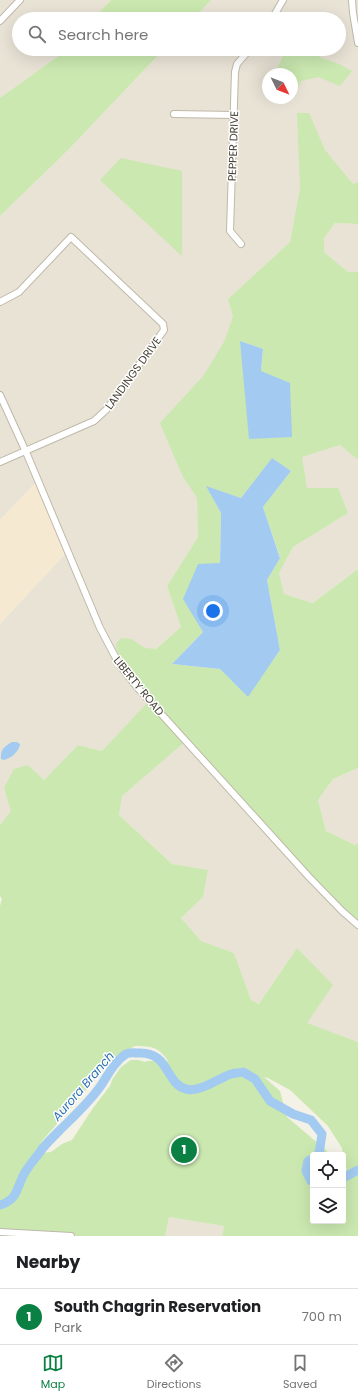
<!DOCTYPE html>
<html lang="en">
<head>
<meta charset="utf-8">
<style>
  :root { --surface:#fff; --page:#f2f2f2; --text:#202124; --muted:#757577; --line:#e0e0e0; --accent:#0b8043 }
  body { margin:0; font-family:Poppins,sans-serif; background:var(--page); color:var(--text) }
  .controls { position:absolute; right:12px; bottom:12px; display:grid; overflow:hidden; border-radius:4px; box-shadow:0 4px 16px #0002 }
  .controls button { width:36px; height:36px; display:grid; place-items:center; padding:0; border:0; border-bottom:1px solid var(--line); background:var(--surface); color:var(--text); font:20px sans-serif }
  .compass { position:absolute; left:262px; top:68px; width:36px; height:36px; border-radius:50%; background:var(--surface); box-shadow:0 4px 16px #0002; rotate:133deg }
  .you { position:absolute; left:213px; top:611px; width:14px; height:14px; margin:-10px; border:3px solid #fff; border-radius:50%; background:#1a73e8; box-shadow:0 0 0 6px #1a73e833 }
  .badge { display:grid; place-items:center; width:26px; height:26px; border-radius:50%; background:var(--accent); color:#fff; font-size:13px; font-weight:700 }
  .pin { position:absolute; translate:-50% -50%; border:2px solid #fff; box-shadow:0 1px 4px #0006 }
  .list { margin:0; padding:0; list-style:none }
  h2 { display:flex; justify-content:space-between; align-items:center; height:52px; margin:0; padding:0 16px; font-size:17px }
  h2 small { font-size:13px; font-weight:400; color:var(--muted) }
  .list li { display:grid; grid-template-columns:26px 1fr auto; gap:12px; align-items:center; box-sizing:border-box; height:56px; padding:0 16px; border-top:1px solid var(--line) }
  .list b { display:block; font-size:15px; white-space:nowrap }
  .list p { margin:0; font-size:13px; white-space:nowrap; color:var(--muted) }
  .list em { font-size:13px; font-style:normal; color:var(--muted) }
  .icon { flex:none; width:22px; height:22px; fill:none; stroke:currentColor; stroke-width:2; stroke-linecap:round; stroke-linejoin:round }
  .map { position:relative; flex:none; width:358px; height:1236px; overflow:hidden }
  .search { position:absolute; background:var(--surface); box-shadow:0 4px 16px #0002; left:12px; right:12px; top:12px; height:44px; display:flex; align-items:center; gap:10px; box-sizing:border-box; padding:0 14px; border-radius:22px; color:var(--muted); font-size:15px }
  .sheet { height:108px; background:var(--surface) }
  nav { display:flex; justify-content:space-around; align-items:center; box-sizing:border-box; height:56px; border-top:1px solid var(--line); background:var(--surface); font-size:11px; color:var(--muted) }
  nav a { display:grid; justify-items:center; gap:2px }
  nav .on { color:var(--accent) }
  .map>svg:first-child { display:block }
  .residential { fill:#e8e3d5; fill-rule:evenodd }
  .commercial { fill:#f6e9d2 }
  .green { fill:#cae8b0; fill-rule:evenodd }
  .water { fill:#a3cbf1 }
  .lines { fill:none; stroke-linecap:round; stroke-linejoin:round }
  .river { stroke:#a3cbf1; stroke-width:9 }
  .minor-casing { stroke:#bfb9aa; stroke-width:8 }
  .minor { stroke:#fff; stroke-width:6 }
  .labels { text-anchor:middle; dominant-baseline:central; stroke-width:3; stroke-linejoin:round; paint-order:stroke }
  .street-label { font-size:11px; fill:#474236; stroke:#fff }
  .water-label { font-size:12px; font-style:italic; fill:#2e71b4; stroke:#fff }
</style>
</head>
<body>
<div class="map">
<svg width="358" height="1236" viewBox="0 0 358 1236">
  <rect width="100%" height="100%" fill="#f4f1e7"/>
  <g class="residential">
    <path d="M0 0H111L93 19H19V49H64L57 57 0 98Z"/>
    <path d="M211 0H358V182L353 184 300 188 290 242 228 299 240 341 183 477 197 498 198 537 167 586 181 627 127 674 150 701 102 751 78 745 44 780 28 765 4 788 12 811 2 823 0 824V624L67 552 37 481 0 520V216L68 150 164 49H339V19H193ZM268 74H292V98H268Z"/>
    <path d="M335 223 358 224V272H348L324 252V238Z"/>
    <path d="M340 445 358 460V569L313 603 284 594 279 573 293 547 348 513 307 488 301 457Z"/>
    <path d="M186 741 358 925V1042L306 1023 297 948 259 1004 251 1000 234 953 201 941 181 918 203 897 208 870 172 864 119 815 122 796Z"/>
    <path d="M358 768V843L355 845 326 831 318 800 333 779Z"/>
    <path d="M169 1217 224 1226 222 1236H165Z"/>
  </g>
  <path class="commercial" d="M37 481 67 552 0 624V520Z"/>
  <g class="green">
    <path d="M111 0H211L193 19H93Z"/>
    <path d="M64 49H164L68 150 0 216V98L57 57Z"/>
    <path d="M275 49H287L292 52 296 49H325L319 57 339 64 352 71 340 86 318 77 301 81 295 94 292 93V74H271L277 69 284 54Z"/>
    <path d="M297 113H309L325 150 353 184 358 182V224L335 223 324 238V252L348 272H358V460L340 445 302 457 307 488H338L348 513 293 547 279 573 284 594 313 603 358 569V768L333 779 318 800 326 831 355 845 358 843V925L186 741 122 796 119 815 172 864 208 870 203 897 181 918 201 941 234 953 251 1000 259 1004 297 948 333 985 307 1023 358 1042V1236H222L224 1226 169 1217 165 1236H0V906L2 899 0 896V824L2 823 11 811 4 788 14 769 28 765 44 780 78 745 102 751 149 701 127 674 132 669 117 651 116 644 121 638 131 639 145 648 156 649 181 627 167 586 198 537 197 498 183 477 160 423 204 375 224 342 233 317 228 299 290 242 300 188ZM240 341 263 349 261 371ZM272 459 291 471 263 507 280 557 267 580 280 650 248 696 220 669 172 664 193 642 203 632 220 564 221 513 207 487 241 498ZM135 1046C151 1046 159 1047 168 1061H148L145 1062 138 1060H131L121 1067 112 1080 110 1086 93 1108 72 1140 62 1144 51 1152 35 1154 42 1141 116 1056ZM264 1077 268 1078 290 1090 328 1126 342 1148 345 1166 347 1169 343 1172V1221H313V1155H328L327 1151 287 1117 280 1091Z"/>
    <path d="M121 158 182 171V256L100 180Z"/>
  </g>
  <g class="water">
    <path d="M240 341 263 349 261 371 290 383 292 437 249 439Z"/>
    <path d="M272 458 291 471 263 507 280 558 267 580 280 650 248 697 220 669 172 664 203 632 183 599 198 564 220 563 221 513 206 486 241 498Z"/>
    <path d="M12 742H17L20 744C19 752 11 758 4 760L1 759C0 749 5 746 12 742Z"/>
  </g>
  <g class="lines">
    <g class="river">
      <path d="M313 1158 308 1161 306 1171 311 1181 313 1182"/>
      <path d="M343 1178 358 1170"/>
      <path d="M0 1205C17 1200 16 1190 23 1176 27 1167 37 1157 42 1149 47 1143 53 1137 59 1131 73 1117 90 1102 102 1084 109 1073 115 1061 126 1054 130 1052 135 1053 138 1053 170 1051 165 1084 186 1089 199 1093 219 1078 231 1074 235 1073 239 1073 243 1072L255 1079 270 1101 293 1114 311 1120 322 1134 319 1154 317 1155"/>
    </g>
    <defs>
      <g id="minor">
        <path d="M352 0 353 13 358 43"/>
        <path d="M272 19 283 0"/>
        <path d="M0 21 20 0"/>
        <path d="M174 114 233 115"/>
        <path d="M241 244 230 231 235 72 237 64 250 49"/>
        <path d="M0 302 19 292 71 237 163 324 164 330 107 409 94 421 0 462"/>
        <path d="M0 395 26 452 100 628 119 664 136 686 309 877 342 911 358 925"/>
        <path d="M0 1232 71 1236"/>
      </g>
    </defs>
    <use href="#minor" class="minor-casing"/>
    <use href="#minor" class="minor"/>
  </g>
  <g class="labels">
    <g class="street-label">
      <text transform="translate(233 146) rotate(-88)">PEPPER DRIVE</text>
      <text transform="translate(133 373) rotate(-54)">LANDINGS DRIVE</text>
      <text transform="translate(139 686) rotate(51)">LIBERTY ROAD</text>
    </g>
    <g class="water-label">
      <text transform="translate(83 1086) rotate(-49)">Aurora Branch</text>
    </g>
  </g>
</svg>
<div class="controls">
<button><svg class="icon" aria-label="locate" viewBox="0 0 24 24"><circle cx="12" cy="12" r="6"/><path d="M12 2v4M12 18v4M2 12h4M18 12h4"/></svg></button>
<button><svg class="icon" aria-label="layers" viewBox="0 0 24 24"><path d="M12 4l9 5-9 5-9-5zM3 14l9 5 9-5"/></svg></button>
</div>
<svg class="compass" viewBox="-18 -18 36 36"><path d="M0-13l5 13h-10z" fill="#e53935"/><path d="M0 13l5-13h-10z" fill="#757577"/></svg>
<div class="you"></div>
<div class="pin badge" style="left:184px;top:1150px">1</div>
<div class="search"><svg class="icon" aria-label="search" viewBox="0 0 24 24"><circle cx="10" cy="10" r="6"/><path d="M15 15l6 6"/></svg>Search here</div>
</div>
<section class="sheet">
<h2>Nearby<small></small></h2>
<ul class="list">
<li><span class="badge">1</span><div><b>South Chagrin Reservation</b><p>Park</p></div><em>700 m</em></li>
</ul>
</section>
<nav>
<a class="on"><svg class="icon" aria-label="map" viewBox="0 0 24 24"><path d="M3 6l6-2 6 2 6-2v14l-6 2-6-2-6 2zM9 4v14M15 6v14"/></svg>Map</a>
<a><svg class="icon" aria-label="directions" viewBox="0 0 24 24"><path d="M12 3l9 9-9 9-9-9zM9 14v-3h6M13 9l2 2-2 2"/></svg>Directions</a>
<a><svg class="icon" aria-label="saved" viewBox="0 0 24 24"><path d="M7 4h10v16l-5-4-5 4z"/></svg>Saved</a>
</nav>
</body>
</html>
